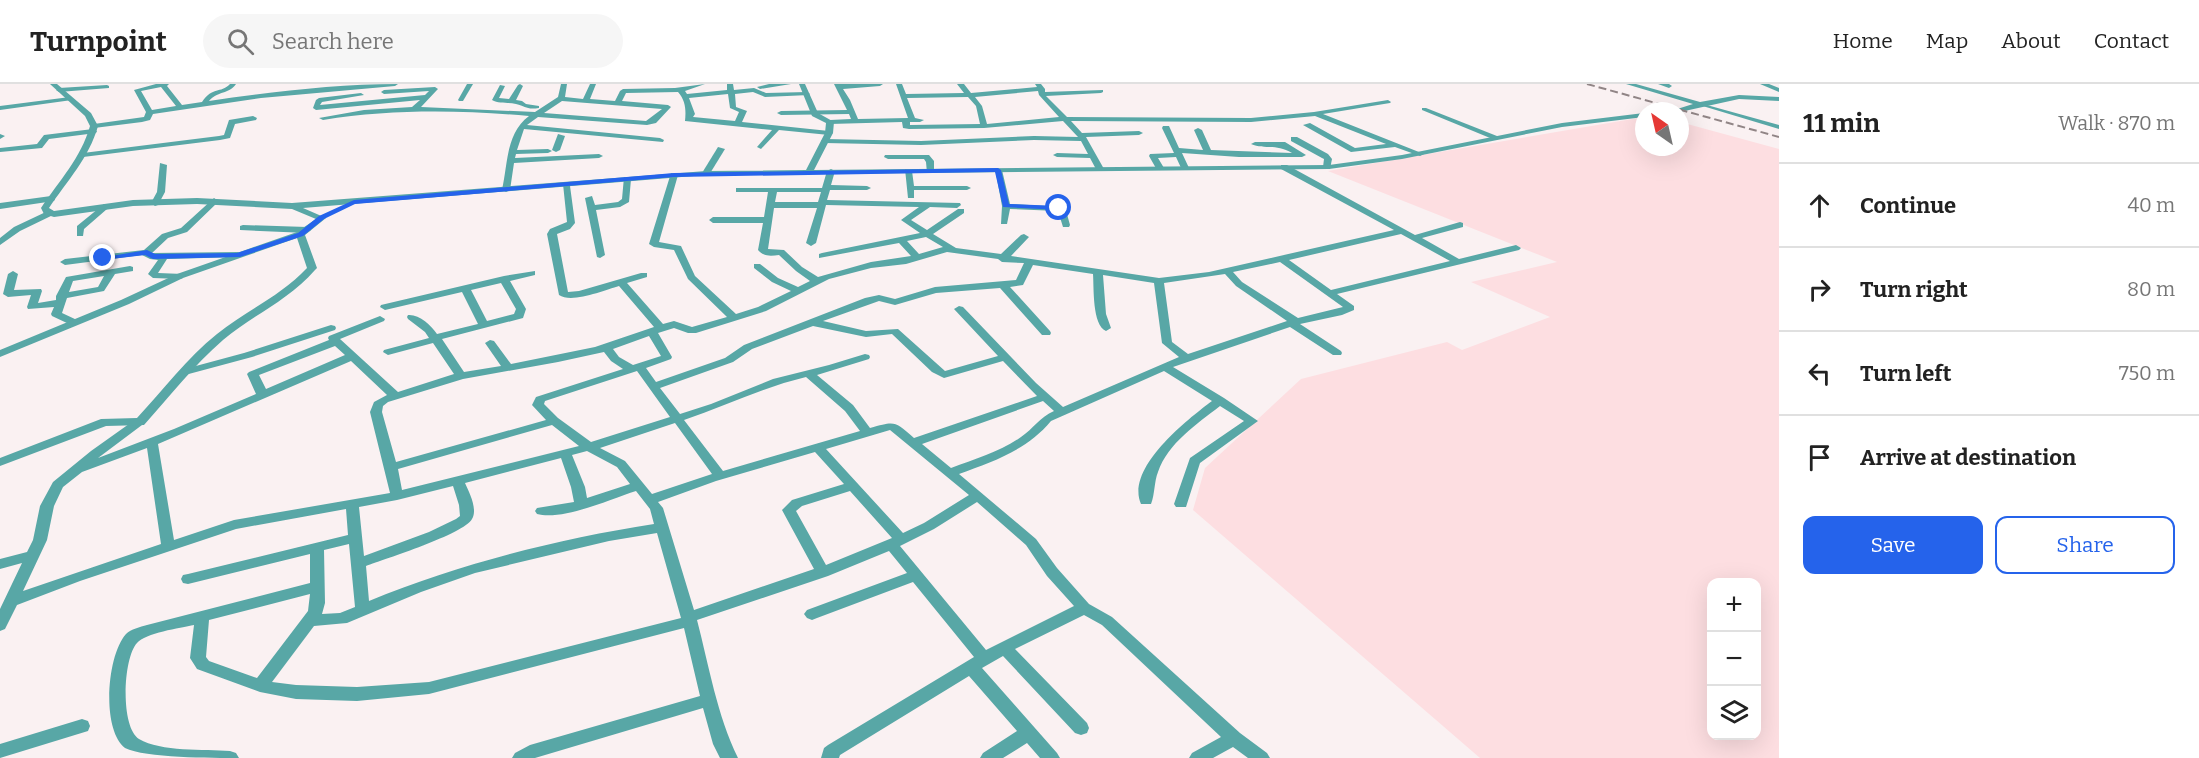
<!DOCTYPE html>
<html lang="en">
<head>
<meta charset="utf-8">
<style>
  :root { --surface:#fff; --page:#f6f6f6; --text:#222; --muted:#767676; --line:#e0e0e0; --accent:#2563eb }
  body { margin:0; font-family:Bitter,serif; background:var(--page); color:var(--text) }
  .controls { position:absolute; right:18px; bottom:18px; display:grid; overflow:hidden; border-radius:12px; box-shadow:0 6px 24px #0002 }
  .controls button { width:54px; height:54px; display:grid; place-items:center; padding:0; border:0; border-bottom:2px solid var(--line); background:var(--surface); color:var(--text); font:30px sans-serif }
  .compass { position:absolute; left:1635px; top:18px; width:54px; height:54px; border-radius:50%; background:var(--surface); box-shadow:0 6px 24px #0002; rotate:326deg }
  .stop { position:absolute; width:18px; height:18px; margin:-14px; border:4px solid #2563eb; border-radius:50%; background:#fff }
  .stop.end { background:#2563eb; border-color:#fff; box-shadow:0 2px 6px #0008 }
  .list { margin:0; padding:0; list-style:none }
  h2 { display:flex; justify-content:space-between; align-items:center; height:78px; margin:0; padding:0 24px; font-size:26px }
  h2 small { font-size:20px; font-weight:400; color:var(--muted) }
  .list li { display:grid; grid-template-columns:39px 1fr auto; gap:18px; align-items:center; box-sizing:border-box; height:84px; padding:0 24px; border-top:2px solid var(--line) }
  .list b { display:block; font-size:22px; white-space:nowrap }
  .list em { font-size:20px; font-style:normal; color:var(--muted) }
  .actions { display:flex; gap:12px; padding:18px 24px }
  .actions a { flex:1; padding:14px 0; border:2px solid var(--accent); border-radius:12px; text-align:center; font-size:21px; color:var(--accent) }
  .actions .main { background:var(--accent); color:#fff }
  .icon { flex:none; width:33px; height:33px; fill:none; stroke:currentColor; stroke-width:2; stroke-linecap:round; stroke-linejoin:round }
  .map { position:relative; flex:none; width:1779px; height:674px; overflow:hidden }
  header { display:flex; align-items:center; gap:36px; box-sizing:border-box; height:84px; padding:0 30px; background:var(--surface); border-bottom:2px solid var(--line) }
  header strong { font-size:28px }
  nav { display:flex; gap:33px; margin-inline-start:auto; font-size:21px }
  .search { width:420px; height:54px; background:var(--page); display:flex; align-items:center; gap:15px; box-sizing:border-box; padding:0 21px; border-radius:33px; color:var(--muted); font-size:22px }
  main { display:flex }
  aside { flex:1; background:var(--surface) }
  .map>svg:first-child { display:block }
  .built { fill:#fddee1; fill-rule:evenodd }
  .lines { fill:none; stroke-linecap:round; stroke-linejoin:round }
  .minor { fill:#58a7a6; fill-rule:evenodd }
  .tertiary { fill:#58a7a6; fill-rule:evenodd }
  .rail { stroke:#918586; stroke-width:2; stroke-dasharray:8 4; stroke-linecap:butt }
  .route { fill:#2563eb }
</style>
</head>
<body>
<header>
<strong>Turnpoint</strong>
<div class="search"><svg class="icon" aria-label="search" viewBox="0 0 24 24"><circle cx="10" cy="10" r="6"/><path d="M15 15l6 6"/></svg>Search here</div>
<nav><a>Home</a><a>Map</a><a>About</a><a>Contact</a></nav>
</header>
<main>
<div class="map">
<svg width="1779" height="674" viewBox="0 0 1779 674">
  <rect width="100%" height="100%" fill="#faf1f2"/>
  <path class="built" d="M1644 33V63H1680V38L1779 65V674H1480L1193 426 1205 384 1301 295 1447 258 1462 266 1550 233 1471 198 1557 178 1328 87ZM1712 498H1756V652H1712Z"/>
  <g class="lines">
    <g class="minor">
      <path d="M156 0H169L167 2 182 21 202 18C213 2 220 10 230 0H236C228 11 219 6 209 17 272 8 335 0 398 0L395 2 261 14 153 30 150 36 142 38 94 44 90 42 94 40 144 33 146 28 134 6ZM161 3 176 22 152 26 141 7Z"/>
      <path d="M467 0H473L463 17H459L458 16Z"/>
      <path d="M520 0 523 2 516 16 522 17 526 20 539 22V24C526 26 526 22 516 20 508 18 499 20 492 16L500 1 505 2 499 14 509 15 518 1Z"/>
      <path d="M561 0H567L565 13 583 15 590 0H596L590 15 615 17 620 7 623 5 675 4 705 0 685 7 687 10 727 6V0H733L734 6 754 4 766 9 807 8 810 10 809 11 765 13 753 8 735 10 736 23 747 27 742 38 829 47 833 49 829 51 779 46 761 65 757 63 772 46 685 37C686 27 686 17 678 8L626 9 622 17 668 21 671 23 656 39 647 41 538 33 527 41 660 54 664 56 663 58 524 45 517 66 548 65 552 67 548 69 516 70 515 74 599 70 603 72 599 74 514 79 510 106 506 108 502 106C508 79 506 49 529 32 460 26 392 25 323 36L319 34 364 26 412 23 420 16 316 26 313 24 316 16 319 14 361 9 364 11 322 18 320 21 425 11 429 7 384 10 381 8 384 6 435 3 438 5 437 6 421 23 535 28 558 13ZM728 10 730 24 739 28 735 37 693 33 695 30 689 14ZM562 17 662 25 646 37 544 29Z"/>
      <path d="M769 0H791L760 5 757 3Z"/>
      <path d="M834 0H883L880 2 843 5 850 16 858 35 908 34 896 0H902L906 10 964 9 957 0H964L971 9 1037 3 1035 0H1041L1045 5V8L1103 6V8L1101 9 1046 12 1067 33 1251 34 1314 28 1388 16 1391 18 1390 19 1323 30 1424 70 1420 72 1395 63 1351 68 1303 41 1310 39 1355 64 1386 60 1315 32 1251 38 1071 37 1082 49 1139 47 1143 49 1139 51 1086 53 1104 85 1100 87H1097L1090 74 1057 73 1053 71 1057 69 1088 70 1081 57 1034 56 921 61 825 59 821 57 825 55 921 57 1034 52 1078 53 1063 37 984 44 909 45 903 44 902 38 830 40 826 38 830 36 851 35 849 30 781 31 777 29 781 27 847 26ZM1038 7 1039 11 1059 33 987 40 982 22 975 13ZM968 13 976 22 980 40 910 41V38H920L924 36 915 34 907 14Z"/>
      <path d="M1658 0H1669L1672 2 1669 4Z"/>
      <path d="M1760 0H1769L1779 4V8Z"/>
      <path d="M107 1 109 2V4L59 8 56 6 59 4Z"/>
      <path d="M70 13 73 15 72 16 0 26V22Z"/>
      <path d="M1696 18 1779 41V45L1696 20Z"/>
      <path d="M1422 24H1426L1502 54 1495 56 1422 26Z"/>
      <path d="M253 32 257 34 256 36 235 40 230 54 220 56 83 73 79 71 83 69 219 52 224 51 229 36Z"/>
      <path d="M1163 42H1169L1179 64 1203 66 1194 46 1198 44 1202 46 1211 66 1292 69C1275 59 1264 66 1251 60L1255 58H1285L1306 71 1302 73H1239L1182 69 1189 84 1188 86H1182L1176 73 1158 74 1164 84 1160 86H1157L1149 72 1150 70 1174 69 1162 44Z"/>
      <path d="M93 45 97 47 96 49 49 55 42 64 0 68V64L37 60 44 51Z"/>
      <path d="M0 50 5 52 0 55Z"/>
      <path d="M558 50 565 52 560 66 556 68 552 66Z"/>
      <path d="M1291 53H1297L1328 70 1332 75 1330 85 1323 83 1324 75 1322 74 1291 57Z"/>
      <path d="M718 63 725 65 709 91H703L702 89Z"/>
      <path d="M885 71H929L934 77V87L927 89 926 78 924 75H888L884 73Z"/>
      <path d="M160 79 167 81 165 108 158 121 155 122 151 119 157 108Z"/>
      <path d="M1281 81H1287L1415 151 1460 138 1463 139V143L1422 154 1459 175 1516 161 1521 164 1519 166 1337 210 1354 222V226L1342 231 1300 240 1341 267 1342 269 1341 271H1333L1290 243 1173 283 1224 314 1258 337 1200 379 1186 423H1176L1174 420 1190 374 1244 337 1220 322C1197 340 1168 359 1158 388 1154 398 1155 410 1151 420H1141C1125 384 1188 335 1212 317L1164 287 1051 337C1027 366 994 377 959 390L1036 455 1057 484 1089 520 1112 533 1240 649 1267 669 1270 674H1248L1233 663 1213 674H1189L1192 669 1221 653 1102 541 1084 531 1015 565 1087 639 1089 644 1087 649 1081 651 1075 649 1003 572 982 584 1057 669 1060 674H1040L1027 659 1003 674H980L983 669 1017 647 969 592 840 671 839 674H821L824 664 828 661 974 573 913 498 817 534 812 536 807 534 804 530 807 526 907 489 889 467 828 492 697 536C709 582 717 631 738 674H720L713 660 703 624 535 674H512L515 669 530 661 700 612 684 544 429 610 357 617 296 615 260 608 197 585 190 574 194 541C180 544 145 549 137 559 123 574 120 643 139 655 161 668 204 665 230 667L236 669 239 674C212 674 145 674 125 664 101 645 107 571 126 550 131 545 140 543 147 541L310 499V470L188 500 183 499 181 495 183 491 188 490 348 451 346 425 236 445 80 497 17 521 5 545 0 547V525L22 479 0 485V475L27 468 33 456 40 422 53 398 91 367 136 335H144L146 338 98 374 174 345 256 310 247 290 249 288 329 256 328 254 329 252 380 232 385 235 384 237 340 255 398 308 454 290 433 259 388 271 383 268 384 266 429 254 425 248 408 235 407 233 408 231C419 230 431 241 437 250L478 240 462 208 385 226 380 223 381 221 504 192 535 187V191L510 197 526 225 523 234 442 255 464 288 501 282 485 259 490 256 494 257 511 280 595 263 654 243 619 202C604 206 572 220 559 211L547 150 550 145 567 138 563 100 570 102 575 139 570 145 557 150 568 208 579 207 641 189H647V193L627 199 663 240 674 237 692 243 727 233 688 195 674 166 654 163 649 160 671 89 678 91 659 158 681 162 695 192 736 230 758 223 791 207 772 198 754 184V180H760L778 194 798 203 810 197 796 187 779 171C771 172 764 173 758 166L763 139H713L709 136 713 133H764L768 108H736V104H822L827 87 831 85 835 87 831 101 867 102 871 104 867 106H830L827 116 960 119 961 121 957 124 930 123 911 136 927 146 958 125H964V129L933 150 956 164 1001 170 1021 151 1024 150 1029 153 1011 172 1159 194 1209 188 1394 146 1281 85ZM777 108H821L818 118H775ZM826 121 919 123 901 136 920 149 822 169 819 170V174L899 159 911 172 871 178 818 193 802 183 784 166 768 165 774 124H817L806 159 811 162 816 159ZM1401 150 1450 177 1331 206 1289 176ZM926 153 943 163 919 170 907 157ZM947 168 998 175 1002 178 1024 179 1016 196 935 203 895 215 879 211 865 214 744 261 725 274 656 298 646 284 671 275 672 273 658 249 674 244 688 249H696L766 227 829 195 871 184 906 180ZM1280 178 1343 223 1298 234 1242 198 1233 188ZM1033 181 1093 190C1094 204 1092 241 1106 247L1111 244 1106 230 1103 191 1154 199 1162 259 1179 273 1063 323 1036 299 963 223 959 222 954 225 998 272 945 287 898 245 866 247 823 237 879 217 895 221 936 209 1000 204 1042 251H1050L1051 249 1050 247 1010 203 1023 201ZM1225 190 1236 202 1287 237 1188 270 1172 258 1164 199ZM501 199 516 225 514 230 487 237 471 206ZM813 242 866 253 892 250 932 288 944 294 1003 277 1037 312 914 354C894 337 896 337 870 344L853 321 817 291 869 275 870 273 869 271 865 270 829 281 773 295 711 320 680 330 660 304 733 278 752 265ZM649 252 661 272 633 281 619 273 613 265ZM335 262 345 271 266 305 259 291ZM604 268 611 277 623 285 536 313 532 321 546 336 396 378 382 328 383 322 388 318 463 295 558 278ZM351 277 387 311 374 318 370 328 390 409 234 436 174 456 158 360ZM637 287 670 333 591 358 558 334 544 320 545 317ZM806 293 845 327 860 347 723 387 684 336C725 322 764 303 806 293ZM1043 317 1054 327C1040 333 1033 345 1021 353 1000 368 975 375 951 384L922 360ZM675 339 712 390 652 410 625 377 600 364ZM552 341 579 362 402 406 398 385ZM890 346 969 411 924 439 903 449 826 365ZM147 364 161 460 23 507 47 456 54 422 63 403 82 388ZM587 367 617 383 630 400 587 414 585 403 572 371ZM815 368 844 400 792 416 782 426 814 485 694 526 663 424 658 418 716 397ZM561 374 571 403 574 418 537 424 535 427 537 430C562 437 611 415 636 407L650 425 654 440C557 455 460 480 369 517L366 482C385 475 464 450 472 435 478 425 469 408 465 399ZM453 402 459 421 460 432 456 435 429 448 364 472 359 423 397 416ZM850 407 892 454 826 481 796 427 802 422ZM977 418 1026 461 1047 492 1074 522 986 566 900 462 934 445ZM657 449 681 534 429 598 357 603 296 601 272 598 314 542 347 539 421 508 475 489 609 457ZM349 460 355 523 340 529 322 530 325 519 324 466ZM310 510 308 527 257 594 209 577 206 573 209 536Z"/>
      <path d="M995 84 1002 86 1010 120 1065 123 1070 141 1069 143H1063L1058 127 1010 125 1007 140H1001L1002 122Z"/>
      <path d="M905 85 912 87 914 102H967L971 104 967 106H914V114H908Z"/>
      <path d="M624 93 631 95 629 118 620 123 596 126 605 171 600 174 597 173 585 114 592 112 595 121 618 118 622 115Z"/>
      <path d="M51 112 55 115 54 117 0 125V119Z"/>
      <path d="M214 114 218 117 217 119 187 148 168 154 152 169 238 168 243 171 241 173 167 175 158 189 183 190V194L180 195 153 194 148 190 158 176 150 175 142 171 65 181 60 178 65 175 144 166 162 150 181 144Z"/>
      <path d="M104 120 108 123 107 125 84 145 83 152H77V142Z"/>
      <path d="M50 126 53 127V131L20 147 0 161V154L14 143Z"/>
      <path d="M243 141 307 143 311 146 307 149 240 146V142Z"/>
      <path d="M130 182 133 183V187L115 190 104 207 67 214 62 229 77 236 78 238 77 240H69L52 232 51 230 54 223 28 225 27 223 31 211 8 213 3 210 8 190 13 187 18 190 14 206 41 205 42 207 38 219 56 216V212L66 193ZM104 192 98 203 69 208 73 197Z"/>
      <path d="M331 241 335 242 336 244 335 246 252 273 185 291 179 288 181 286 244 269Z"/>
      <path d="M82 635 88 637 90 642 88 647 0 674V660Z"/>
    </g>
    <g class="tertiary">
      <path d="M50 0H57L91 29 98 42C89 74 67 97 49 124L54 127 133 116 197 114 292 119 706 87 806 86 825 49 826 39 812 32 799 0H805L818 29 834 38 833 49 814 86 1329 81 1402 71 1562 39 1644 29V33L1562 43 1402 75 1329 85 706 91 303 124 326 134 305 151 317 184 315 186C288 217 254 230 223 256 194 281 170 312 144 341L106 342 0 382V374L101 335 137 334C163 306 187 274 217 250 247 226 281 212 307 184L297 154 183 194 129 220 0 273V266L121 216 177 190 297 148 316 135 292 125 197 120 133 122 54 133 44 130 41 124C59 97 81 74 90 42L85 32Z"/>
      <path d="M1626 0H1636L1700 18 1739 11 1779 13V17L1739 15 1680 28 1671 27 1693 20Z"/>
    </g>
    <path class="rail" d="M1587 0 1779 53"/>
  </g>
  <path class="route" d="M998 84 1001 86 1009 120 1059 122 1062 124 1059 126 1003 123 995 88 674 93 355 120 324 135 303 152 240 173 153 175 145 171 103 176 99 174 147 166 155 170 237 169 298 149 319 132 354 116 674 89Z"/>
</svg>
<div class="controls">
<button>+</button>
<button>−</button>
<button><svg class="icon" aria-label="layers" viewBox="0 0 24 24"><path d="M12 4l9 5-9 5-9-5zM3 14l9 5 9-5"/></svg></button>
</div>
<svg class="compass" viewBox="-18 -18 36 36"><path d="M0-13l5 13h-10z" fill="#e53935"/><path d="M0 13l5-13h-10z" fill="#767676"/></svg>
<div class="stop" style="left:1059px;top:124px"></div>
<div class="stop end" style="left:103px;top:174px"></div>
</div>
<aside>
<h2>11 min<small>Walk · 870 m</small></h2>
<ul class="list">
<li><svg class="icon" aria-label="ahead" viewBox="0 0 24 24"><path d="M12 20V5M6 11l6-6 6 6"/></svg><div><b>Continue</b></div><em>40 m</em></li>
<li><svg class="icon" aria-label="right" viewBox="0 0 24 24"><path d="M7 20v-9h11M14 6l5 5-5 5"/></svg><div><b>Turn right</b></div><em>80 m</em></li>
<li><svg class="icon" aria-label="left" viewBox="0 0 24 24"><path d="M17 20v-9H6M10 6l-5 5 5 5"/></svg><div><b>Turn left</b></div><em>750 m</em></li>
<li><svg class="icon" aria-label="arrive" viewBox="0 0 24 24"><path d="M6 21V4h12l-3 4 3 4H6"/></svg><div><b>Arrive at destination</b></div></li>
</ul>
<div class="actions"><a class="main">Save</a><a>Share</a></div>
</aside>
</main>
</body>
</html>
